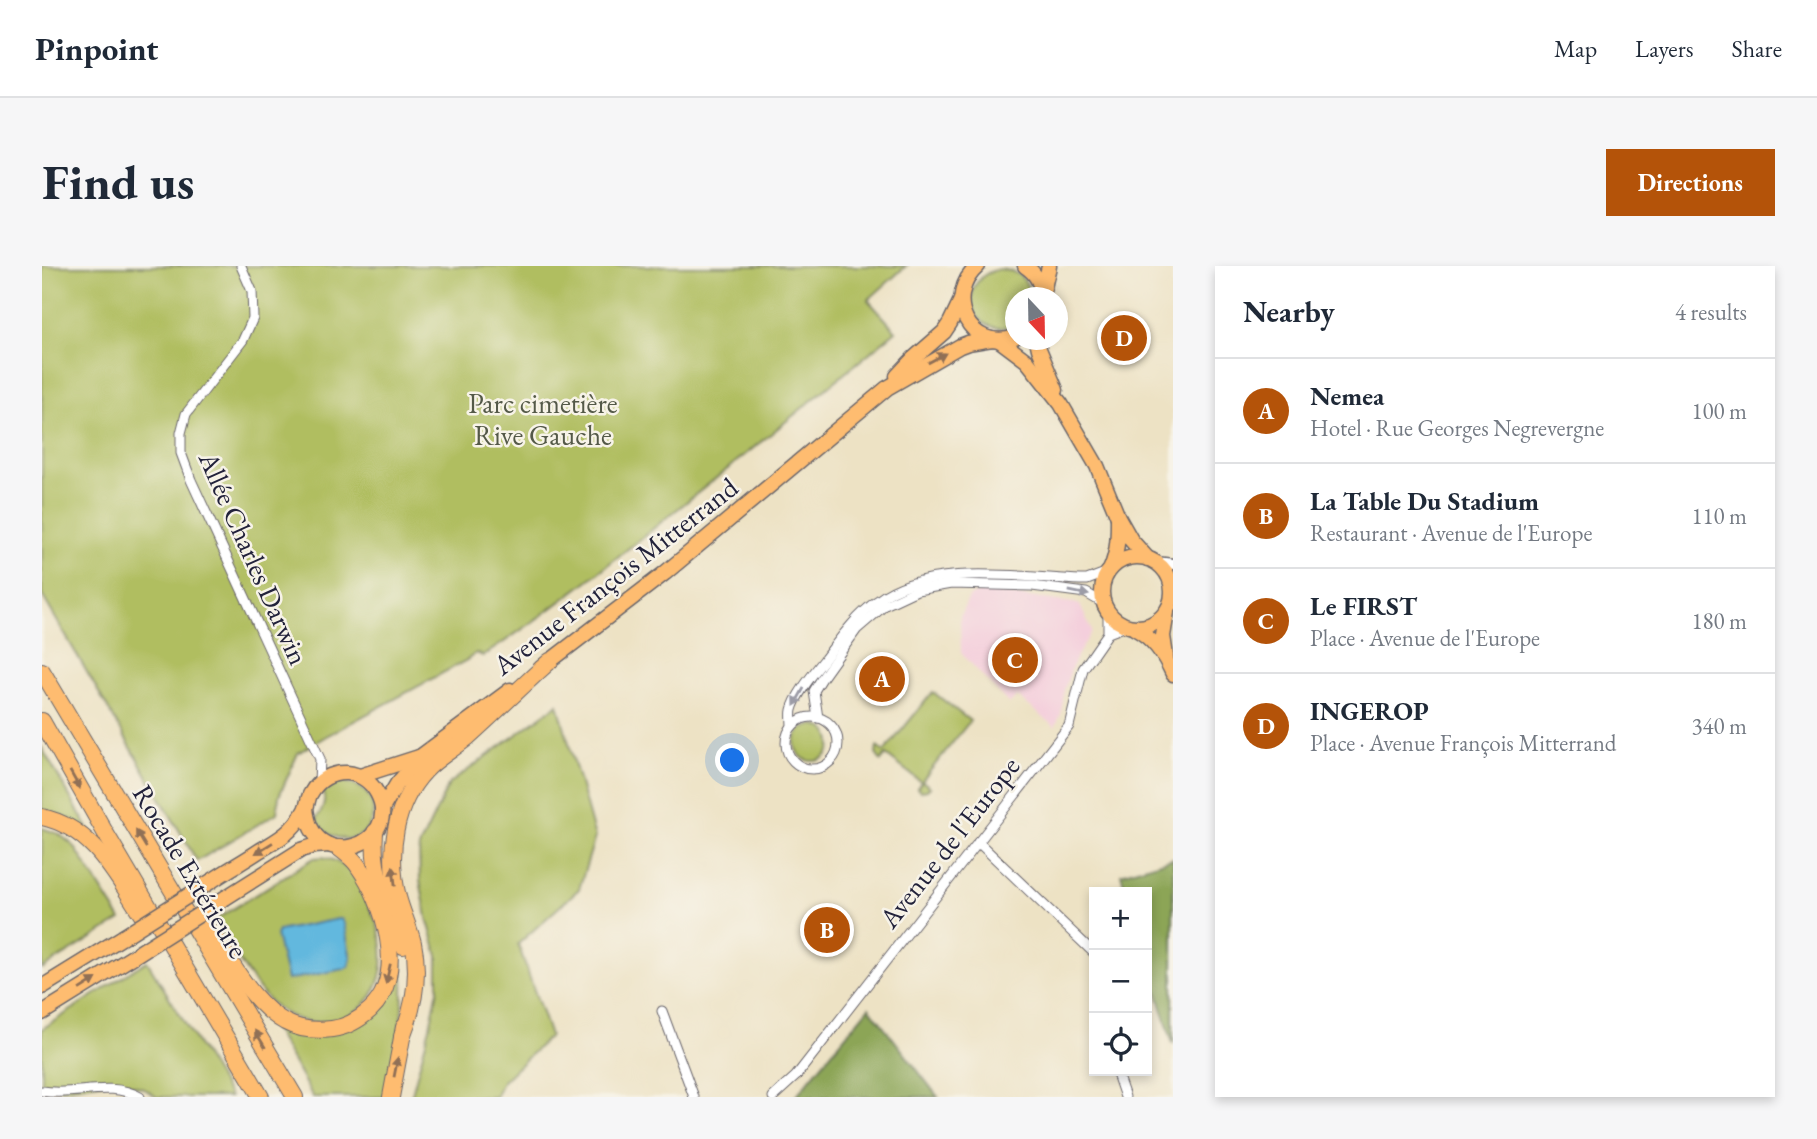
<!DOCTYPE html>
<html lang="en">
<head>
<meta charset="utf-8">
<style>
  :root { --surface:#fff; --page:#f6f6f7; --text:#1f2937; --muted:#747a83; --line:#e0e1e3; --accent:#b45309 }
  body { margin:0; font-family:"EB Garamond",serif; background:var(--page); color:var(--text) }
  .controls { position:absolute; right:21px; bottom:21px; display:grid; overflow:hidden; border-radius:0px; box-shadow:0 4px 10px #0003 }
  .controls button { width:63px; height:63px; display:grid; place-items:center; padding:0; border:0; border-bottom:2px solid var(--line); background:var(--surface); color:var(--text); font:35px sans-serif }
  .compass { position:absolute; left:963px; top:21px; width:63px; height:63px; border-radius:50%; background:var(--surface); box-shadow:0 4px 10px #0003; rotate:158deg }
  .you { position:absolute; left:691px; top:495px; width:24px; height:24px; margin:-18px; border:5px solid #fff; border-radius:50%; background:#1a73e8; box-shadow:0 0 0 10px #1a73e833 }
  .badge { display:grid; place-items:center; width:46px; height:46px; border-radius:50%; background:var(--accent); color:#fff; font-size:23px; font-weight:700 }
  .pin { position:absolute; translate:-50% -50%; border:4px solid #fff; box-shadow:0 2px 7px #0006 }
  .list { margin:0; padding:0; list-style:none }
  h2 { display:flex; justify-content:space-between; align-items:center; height:91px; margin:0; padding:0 28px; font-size:30px }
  h2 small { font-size:23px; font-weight:400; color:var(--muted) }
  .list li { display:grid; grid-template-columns:46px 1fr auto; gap:21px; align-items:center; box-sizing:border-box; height:105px; padding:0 28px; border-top:2px solid var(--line) }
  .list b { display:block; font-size:26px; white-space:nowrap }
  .list p { margin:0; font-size:23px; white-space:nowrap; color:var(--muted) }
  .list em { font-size:23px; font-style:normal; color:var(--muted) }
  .icon { flex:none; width:38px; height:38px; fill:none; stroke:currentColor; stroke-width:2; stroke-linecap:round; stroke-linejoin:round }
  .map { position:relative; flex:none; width:1131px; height:831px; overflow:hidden; border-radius:0px }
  header { display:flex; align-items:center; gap:42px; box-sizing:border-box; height:98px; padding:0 35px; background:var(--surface); border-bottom:2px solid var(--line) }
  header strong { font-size:33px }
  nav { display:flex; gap:38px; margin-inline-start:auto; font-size:24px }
  .intro { display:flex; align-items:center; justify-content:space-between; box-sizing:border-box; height:168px; padding:0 42px }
  h1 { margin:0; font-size:49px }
  .button { padding:18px 32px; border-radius:0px; background:var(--accent); color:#fff; font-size:24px; font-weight:700 }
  main { display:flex; gap:42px; padding:0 42px }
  aside { flex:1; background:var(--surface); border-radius:0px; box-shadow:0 4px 10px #0003 }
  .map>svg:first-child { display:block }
  .built { fill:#f4cfdc }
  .green { fill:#b0be61; stroke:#69704e; stroke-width:2 }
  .forest { fill:#8ca557; stroke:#576449; stroke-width:2 }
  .water { fill:#62b8de; stroke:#426d8c; stroke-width:2 }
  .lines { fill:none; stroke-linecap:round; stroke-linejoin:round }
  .minor-casing { stroke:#69656b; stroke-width:11 }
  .tertiary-casing { stroke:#69656b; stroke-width:13 }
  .primary-casing { stroke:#69656b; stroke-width:17 }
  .motorway-casing { stroke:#69656b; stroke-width:18 }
  .minor { stroke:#fff; stroke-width:9 }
  .tertiary { stroke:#fff; stroke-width:10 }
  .primary { stroke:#febc70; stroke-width:14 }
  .motorway { stroke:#febc70; stroke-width:16 }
  .primary-bridge-casing { stroke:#69656b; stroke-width:17; stroke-linecap:butt }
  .primary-bridge { stroke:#febc70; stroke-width:14 }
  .oneway { fill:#906f56 }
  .oneway2 { fill:#9c9ca7 }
  .labels { text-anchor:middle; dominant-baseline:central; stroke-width:5; stroke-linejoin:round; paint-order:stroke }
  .park-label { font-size:28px; fill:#545948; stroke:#f7f3e8 }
  .street-label { font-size:28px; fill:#22223b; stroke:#f7f3e8 }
</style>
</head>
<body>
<header>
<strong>Pinpoint</strong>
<nav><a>Map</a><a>Layers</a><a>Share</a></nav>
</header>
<div class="intro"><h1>Find us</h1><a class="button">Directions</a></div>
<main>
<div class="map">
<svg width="1131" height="831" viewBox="0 0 1131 831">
  <rect width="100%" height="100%" fill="#f7f3e8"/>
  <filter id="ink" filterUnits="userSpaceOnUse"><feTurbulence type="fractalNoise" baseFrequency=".0143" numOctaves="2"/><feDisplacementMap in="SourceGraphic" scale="14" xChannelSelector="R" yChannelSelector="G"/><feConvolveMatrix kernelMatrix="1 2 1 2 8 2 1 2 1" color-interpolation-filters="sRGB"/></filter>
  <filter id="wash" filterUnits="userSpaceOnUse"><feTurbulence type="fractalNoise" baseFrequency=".00686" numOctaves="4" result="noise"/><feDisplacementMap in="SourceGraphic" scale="28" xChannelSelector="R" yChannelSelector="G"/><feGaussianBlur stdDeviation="1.57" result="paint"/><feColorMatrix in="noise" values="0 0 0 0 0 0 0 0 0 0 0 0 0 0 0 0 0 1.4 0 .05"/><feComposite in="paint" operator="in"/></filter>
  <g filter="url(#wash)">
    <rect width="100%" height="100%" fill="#ede2c4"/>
    <path class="built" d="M940 325 1032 337 1038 339 1050 365 1032 395 1022 424 1019 448 1013 461 975 430 967 438 919 387 918 350 927 331Z"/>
    <g class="green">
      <path d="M0 0H864L826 34 854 65C779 127 704 189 628 249 567 298 507 347 441 390L434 387 425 394 286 469 256 487 237 530 235 547 155 595 0 329Z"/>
      <path d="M957 3C975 4 986 14 989 31L973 32V59C930 76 910 14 957 3Z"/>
      <path d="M891 426 928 455 880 515 888 521 885 524 879 525 875 522 879 516 844 489 839 495 834 488 835 481 842 486Z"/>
      <path d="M516 438 553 571 537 623 476 678 508 770 460 816 453 831H369L388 761 396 724V690L385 652 378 614 377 581 407 518Z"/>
      <circle cx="771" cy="477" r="18"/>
      <path d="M0 482 50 569C34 557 20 548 0 545Z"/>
      <path d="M301 516C350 522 333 584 294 571 284 568 278 561 274 552 282 544 284 536 281 525L293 517Z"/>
      <path d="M0 562 17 568 32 580 79 654 0 703Z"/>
      <path d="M281 591C310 598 315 614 326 639 329 645 333 652 335 658 349 701 337 744 290 755 271 760 249 753 234 741 210 721 190 681 173 654L272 592Z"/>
      <path d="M351 670C356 684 361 697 361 712 363 751 351 793 344 831H271L226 753 260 769 335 745Z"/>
      <path d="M105 695 188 831H115L101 822 74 814 21 823 0 817V763Z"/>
    </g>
    <g class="forest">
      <path d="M1131 592V778L1105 693V626H1084L1079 608Z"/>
      <path d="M827 741 896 831H753L754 830Z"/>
    </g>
    <path class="water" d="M296 653H299L302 657 309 693 307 700 302 703 245 714 234 669 236 665Z"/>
  </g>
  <g filter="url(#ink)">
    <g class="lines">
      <defs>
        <g id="minor">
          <path d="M199 0 210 25 211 52 201 74 144 148 139 167V187L149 214 278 493 277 516"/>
          <path d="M1066 367 1084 360"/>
          <circle cx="770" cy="477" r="26"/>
          <path d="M776 452 772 425 780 412 815 363 843 339 875 324 909 318 990 320 1044 327 1061 337"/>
          <path d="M750 460C750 455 749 448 750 444 754 428 772 407 782 394 798 373 813 351 835 335 885 296 978 311 1038 314H1045L1066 306"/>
          <path d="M936 576 1052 687"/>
          <path d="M620 745 652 831"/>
          <path d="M1074 805 1083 831"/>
          <path d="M0 825C34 831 66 814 98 831"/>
          <path d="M731 831 754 810 1027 460 1041 403 1066 367V347"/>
        </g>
        <path id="tertiary" d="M1114 296 1131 298"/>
        <g id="primary">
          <path d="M936 0C900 31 928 87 973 71"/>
          <path d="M983 0C994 7 1000 19 1000 32"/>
          <path d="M1001 26 1007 0"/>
          <path d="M957 74 985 95 1019 138 1055 200 1076 251 1089 274 1106 293"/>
          <path d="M995 74 997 83 1014 124"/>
          <path d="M855 110 871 93 902 66 908 57 919 34"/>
          <circle cx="1095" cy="326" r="35"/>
          <path d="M1069 302C1076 285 1076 270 1076 252"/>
          <path d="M1092 362C1111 372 1122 388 1131 408"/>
          <path d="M1124 390 1121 370 1125 346"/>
          <path d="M499 402 623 307 845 122 918 80 926 77 950 73"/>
          <path d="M318 510 377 491"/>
          <path d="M340 543 355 518 379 490 468 424"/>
          <path d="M171 614C186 604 202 595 217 585 227 579 239 573 248 564 254 558 260 550 264 542 266 537 266 531 269 527 276 514 290 506 305 507 318 508 329 516 335 527 363 578 269 612 264 541"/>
          <path d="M183 632 259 584 272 580 287 579"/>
          <path d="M0 721 81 671"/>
          <path d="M0 747 92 690"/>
        </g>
        <g id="motorway">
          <path d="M0 405 253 831"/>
          <path d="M0 455 64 568 219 831"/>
          <path d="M0 551C51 562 73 608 100 649"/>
          <path d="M333 566C329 613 348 638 361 680"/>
          <path d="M153 651C159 657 166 663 172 670 178 678 183 688 189 697 203 719 220 743 243 756 258 764 274 765 290 763 305 761 317 754 328 744 366 709 342 636 316 600 311 592 303 587 297 582"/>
          <path d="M360 771C372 741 378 709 371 677 367 661 360 646 356 631 345 588 352 538 383 505 395 492 412 483 425 472 453 447 480 420 508 395"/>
          <path d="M349 831 362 761"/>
        </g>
      </defs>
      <use href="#minor" class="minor-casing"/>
      <use href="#tertiary" class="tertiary-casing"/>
      <use href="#primary" class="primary-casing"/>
      <use href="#motorway" class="motorway-casing"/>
      <use href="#minor" class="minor"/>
      <use href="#tertiary" class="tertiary"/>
      <use href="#primary" class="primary"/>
      <use href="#motorway" class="motorway"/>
      <defs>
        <g id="primary-bridge">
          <path d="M81 671 171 614"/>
          <path d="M92 690 183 632"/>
        </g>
      </defs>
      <use href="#primary-bridge" class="primary-bridge-casing"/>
      <use href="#primary-bridge" class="primary-bridge"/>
    </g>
    <defs><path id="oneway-solid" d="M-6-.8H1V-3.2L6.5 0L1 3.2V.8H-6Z" transform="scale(1.75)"/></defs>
    <g class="oneway">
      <use href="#oneway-solid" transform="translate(895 92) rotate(-29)"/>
      <use href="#oneway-solid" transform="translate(33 514) rotate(61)"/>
      <use href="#oneway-solid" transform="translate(99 573) rotate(-121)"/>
      <use href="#oneway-solid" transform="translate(222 582) rotate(148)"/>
      <use href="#oneway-solid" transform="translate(352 610) rotate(-97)"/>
      <use href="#oneway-solid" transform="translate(346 708) rotate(103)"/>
      <use href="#oneway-solid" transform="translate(46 718) rotate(-32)"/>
      <use href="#oneway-solid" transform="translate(218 773) rotate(-121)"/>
      <use href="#oneway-solid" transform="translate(354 801) rotate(-79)"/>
    </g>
    <g class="oneway2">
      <use href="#oneway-solid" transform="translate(1037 327) rotate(11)"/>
      <use href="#oneway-solid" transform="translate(757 431) rotate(119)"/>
    </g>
  </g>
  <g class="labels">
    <g class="park-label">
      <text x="501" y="137">Parc cimetière<tspan x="501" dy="32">Rive Gauche</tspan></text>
    </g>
    <g class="street-label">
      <text transform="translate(212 292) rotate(66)">Allée Charles Darwin</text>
      <text transform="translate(573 310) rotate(-38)">Avenue François Mitterrand</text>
      <text transform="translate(907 576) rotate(-52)">Avenue de l'Europe</text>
      <text transform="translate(149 605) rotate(59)">Rocade Extérieure</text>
    </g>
  </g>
</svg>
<div class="controls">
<button>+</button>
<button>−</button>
<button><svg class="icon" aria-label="locate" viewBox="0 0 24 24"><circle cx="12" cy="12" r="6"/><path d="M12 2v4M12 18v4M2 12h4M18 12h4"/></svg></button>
</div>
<svg class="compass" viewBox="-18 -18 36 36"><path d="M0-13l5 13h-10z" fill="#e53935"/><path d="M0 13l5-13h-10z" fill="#747a83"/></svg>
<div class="you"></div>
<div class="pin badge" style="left:840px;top:413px">A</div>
<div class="pin badge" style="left:785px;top:664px">B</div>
<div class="pin badge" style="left:973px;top:394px">C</div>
<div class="pin badge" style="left:1082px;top:72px">D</div>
</div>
<aside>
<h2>Nearby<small>4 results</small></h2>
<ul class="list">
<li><span class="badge">A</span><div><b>Nemea</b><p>Hotel · Rue Georges Negrevergne</p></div><em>100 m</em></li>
<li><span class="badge">B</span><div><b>La Table Du Stadium</b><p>Restaurant · Avenue de l'Europe</p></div><em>110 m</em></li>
<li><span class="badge">C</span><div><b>Le FIRST</b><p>Place · Avenue de l'Europe</p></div><em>180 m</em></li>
<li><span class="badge">D</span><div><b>INGEROP</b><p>Place · Avenue François Mitterrand</p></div><em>340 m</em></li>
</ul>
</aside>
</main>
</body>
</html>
